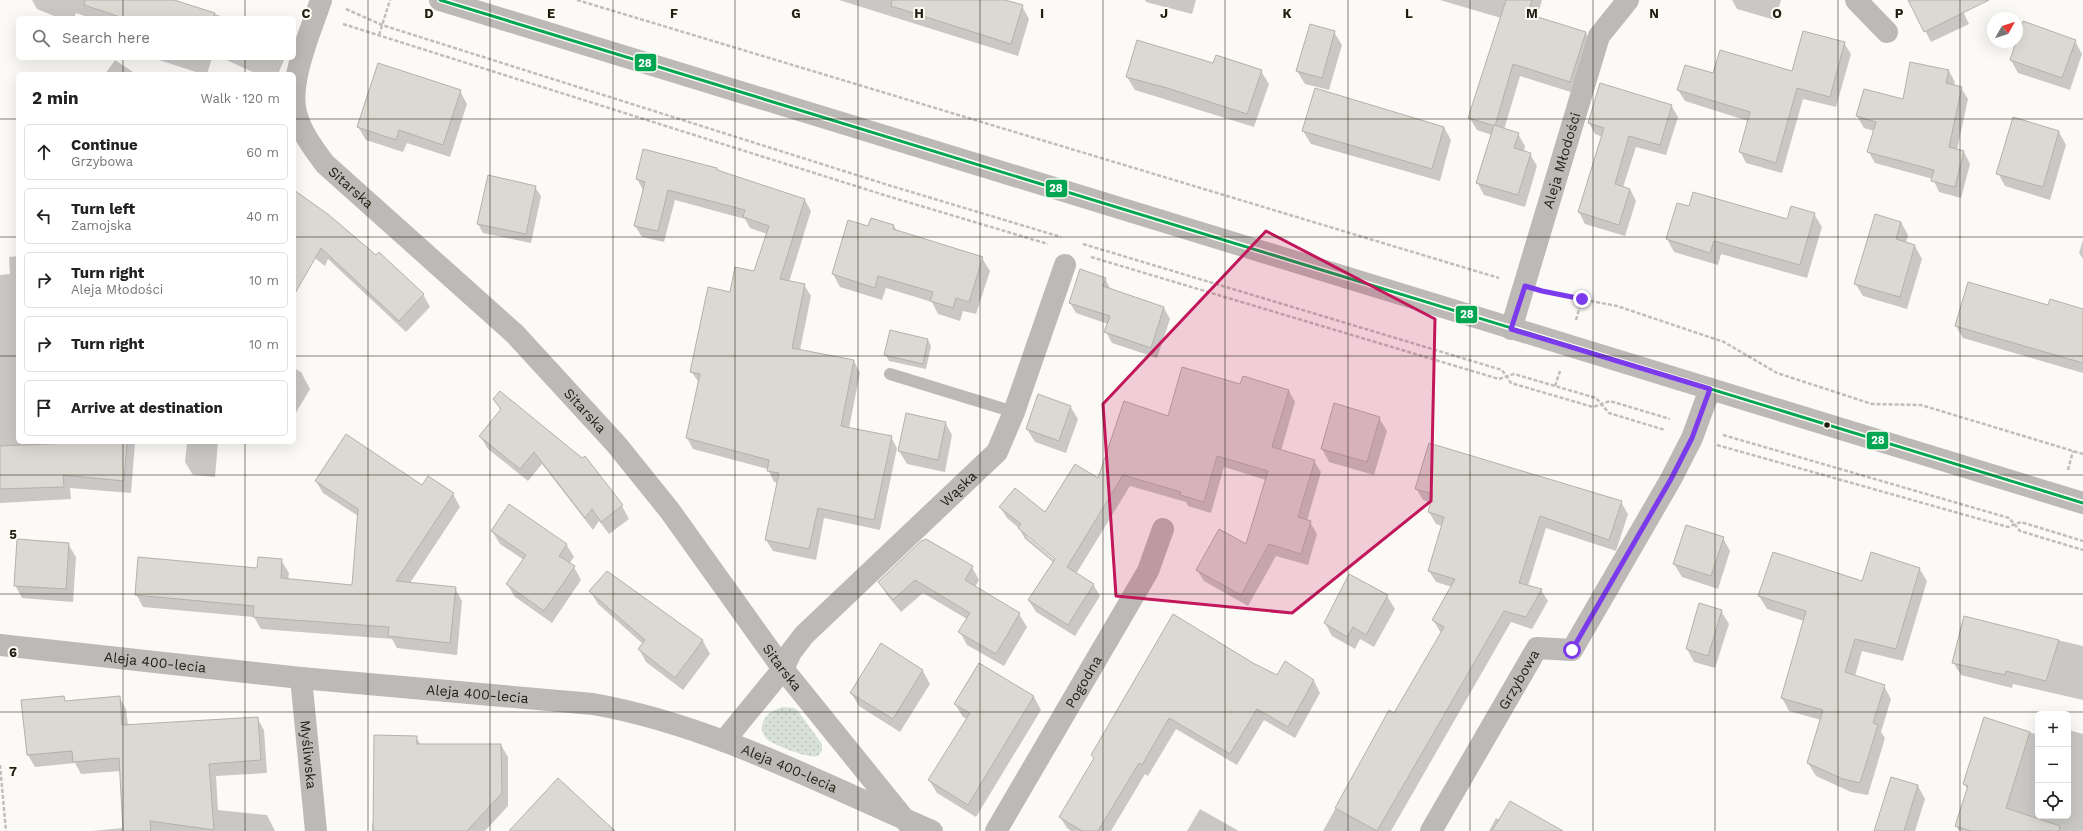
<!DOCTYPE html>
<html lang="en">
<head>
<meta charset="utf-8">
<style>
  :root { --surface:#fff; --page:#f6f6f6; --text:#222; --muted:#767676; --line:#e0e0e0 }
  body { margin:0; font-family:"Work Sans",sans-serif; background:var(--page); color:var(--text) }
  .controls { position:absolute; right:12px; bottom:12px; display:grid; overflow:hidden; border-radius:6px; box-shadow:0 4px 16px #0002 }
  .controls button { width:36px; height:36px; display:grid; place-items:center; padding:0; border:0; border-bottom:1px solid var(--line); background:var(--surface); color:var(--text); font:20px sans-serif }
  .compass { position:absolute; left:1987px; top:12px; width:36px; height:36px; border-radius:50%; background:var(--surface); box-shadow:0 4px 16px #0002; rotate:51deg }
  .stop { position:absolute; width:12px; height:12px; margin:-9px; border:3px solid #7c3aed; border-radius:50%; background:#fff }
  .stop.end { background:#7c3aed; border-color:#fff; box-shadow:0 1px 4px #0008 }
  .list { margin:0; padding:0; list-style:none }
  h2 { display:flex; justify-content:space-between; align-items:center; height:52px; margin:0; padding:0 16px; font-size:17px }
  h2 small { font-size:13px; font-weight:400; color:var(--muted) }
  .list li { display:grid; grid-template-columns:26px 1fr auto; gap:12px; align-items:center; box-sizing:border-box; height:56px; margin:0 8px 8px; padding:0 8px; border:1px solid var(--line); border-radius:6px }
  .list b { display:block; font-size:15px; white-space:nowrap }
  .list p { margin:0; font-size:13px; white-space:nowrap; color:var(--muted) }
  .list em { font-size:13px; font-style:normal; color:var(--muted) }
  .icon { flex:none; width:22px; height:22px; fill:none; stroke:currentColor; stroke-width:2; stroke-linecap:round; stroke-linejoin:round }
  .map { position:relative; flex:none; width:2083px; height:831px; overflow:hidden }
  .search { position:absolute; background:var(--surface); box-shadow:0 4px 16px #0002; left:16px; top:16px; width:280px; height:44px; display:flex; align-items:center; gap:10px; box-sizing:border-box; padding:0 14px; border-radius:6px; color:var(--muted); font-size:15px }
  .panel { position:absolute; background:var(--surface); box-shadow:0 4px 16px #0002; left:16px; top:72px; width:280px; height:372px; border-radius:6px }
  .map>svg:first-child { display:block }
  .grass { fill:url(#grass-dots) }
  .shadow { fill:#0003; fill-rule:evenodd }
  .building { fill:#dcd9d2; stroke:#b4b1ab }
  .lines { fill:none; stroke-linecap:round; stroke-linejoin:round }
  .path { stroke:#c0bebc; stroke-width:2.5; stroke-dasharray:4 2; stroke-linecap:butt }
  .service { stroke:#bcb9b6; stroke-width:12 }
  .minor { stroke:#bcb9b6; stroke-width:22 }
  .tertiary { stroke:#bcb9b6; stroke-width:22 }
  .bus-1-casing { stroke:#fefbf5; stroke-width:6 }
  .bus-1 { stroke:#00a651; stroke-width:3 }
  .route { stroke:#7c3aed; stroke-width:5 }
  .marked { fill:#c2185b; fill-opacity:0.2; stroke:#c2185b; stroke-width:3; stroke-linejoin:round }
  .grid { fill:none; stroke:#211d11; stroke-width:1; stroke-opacity:0.55 }
  .bus-dot { fill:#211d11; stroke:#fefbf5; stroke-width:1.5 }
  .labels { text-anchor:middle; dominant-baseline:central; stroke-width:4; stroke-linejoin:round; paint-order:stroke }
  .street-label { font-size:14px; fill:#211d11; stroke:#fefbf5 }
  .grid-label { font-size:13px; text-anchor:middle; font-weight:bold; fill:#211d11; stroke:#fefbf5; stroke-width:4; stroke-linejoin:round; paint-order:stroke }
  .line-badge { stroke:#fefbf5; stroke-width:1.5 }
  .badge-label { font-size:11px; text-anchor:middle; font-weight:bold; fill:#fff }
</style>
</head>
<body>
<div class="map">
<svg width="2083" height="831" viewBox="0 0 2083 831">
  <defs>
    <pattern id="grass-dots" width="8" height="8" patternUnits="userSpaceOnUse"><rect width="8" height="8" fill="#d7e1d7"/><path d="M2 2h.1M6 6h.1" fill="none" stroke="#b8c1b8" stroke-width="1.8" stroke-linecap="round"/></pattern>
  </defs>
  <rect width="100%" height="100%" fill="#fcfaf7"/>
  <path class="grass" d="M783 707 794 708 798 711 822 744V750L818 756C810 759 771 745 766 738 754 723 770 710 783 707Z"/>
  <g class="shadow">
    <path d="M32 0H171L227 18H91L76 13 74 18H59L37 9Z"/>
    <path d="M839 0H1002L1022 6 1029 19 1018 56Z"/>
    <path d="M1145 0H1196L1192 14 1146 2Z"/>
    <path d="M1440 0H1542L1537 18 1586 33 1593 45 1577 94 1520 76 1504 130 1518 134 1525 146 1524 152 1530 154 1537 166 1525 207 1484 195 1477 182 1492 135 1477 130 1469 117 1501 18Z"/>
    <path d="M1732 0H1781L1775 20 1737 9Z"/>
    <path d="M1909 0H1965L1959 3 1969 24 1931 42Z"/>
    <path d="M1334 32 1342 45 1329 90 1305 84 1297 71Z"/>
    <path d="M2075 41 2082 54 2070 90 2018 73 2011 60Z"/>
    <path d="M1844 43 1851 54 1836 107 1803 99 1782 173 1746 163 1740 151 1748 121 1685 101 1678 90 1714 74 1793 73Z"/>
    <path d="M153 58H212L207 74H202Z"/>
    <path d="M222 58H285L278 74H257Z"/>
    <path d="M115 60 136 74H105Z"/>
    <path d="M1214 64 1261 71 1269 84 1254 127 1135 90 1127 77Z"/>
    <path d="M1949 71 1955 82 1954 86 1961 88 1968 99 1957 150 1964 152 1970 164 1961 198 1939 192 1933 179 1875 163 1868 151 1874 131 1864 128 1857 116 1904 100Z"/>
    <path d="M460 91 467 104 450 157 407 143 403 152 366 140 358 127Z"/>
    <path d="M1671 105 1678 117 1666 155 1636 147 1623 187 1630 189 1636 201 1625 236 1585 224 1579 212 1603 137 1595 134 1589 123Z"/>
    <path d="M1444 127 1451 140 1440 181 1311 144 1303 131Z"/>
    <path d="M2059 132 2066 145 2050 200 2005 186 1998 173Z"/>
    <path d="M717 169 718 172 805 200 811 211 789 282 804 285 811 296 800 350 854 361 860 373 849 428 891 437 897 448 880 530 824 518 816 560 773 551 766 540 778 483 774 482 768 469 693 449 687 438 699 383 691 371 731 294 755 272 767 234 750 228 745 219 675 200 664 242 642 237 635 226 643 190 637 179Z"/>
    <path d="M535 187 541 196 531 243 483 233 478 224Z"/>
    <path d="M294 190 423 294 430 307 406 332 328 259 325 266 294 242Z"/>
    <path d="M1677 204 1690 208 1788 220 1814 214 1822 227 1807 278 1721 254 1718 265 1674 252 1667 239Z"/>
    <path d="M871 219 894 226 897 231 982 258 990 271 976 314 963 311 960 321 938 314 932 302 886 288 882 300 840 287 833 274 868 227Z"/>
    <path d="M1901 222 1908 235 1906 243 1915 246 1922 259 1907 309 1863 296 1855 283Z"/>
    <path d="M2083 240V259L2079 253Z"/>
    <path d="M18 256V442H50V445L135 442 131 493 70 488 71 499 0 503V275L10 274 9 257Z"/>
    <path d="M1105 279 1111 290 1164 308 1170 319 1157 358 1112 343 1106 332 1108 324 1076 313 1070 303Z"/>
    <path d="M2049 306 2083 314V373L1963 338 1956 326Z"/>
    <path d="M928 340 931 346 926 369 889 361 885 354Z"/>
    <path d="M294 368 301 372 310 389 294 416Z"/>
    <path d="M1241 385 1289 391 1295 402 1281 451 1314 461 1321 472 1307 521 1310 522 1317 534 1308 565 1276 556 1248 606 1204 581 1197 570 1246 546 1266 480 1224 467 1211 513 1188 506 1186 502 1130 486 1076 574 1093 584 1100 596 1075 636 1036 612 1029 601 1054 563 1025 539 1019 528 1007 518 1000 507 1045 514 1098 480 1168 418ZM1027 534 1060 562 1058 563 1027 537Z"/>
    <path d="M494 399 622 506 629 519 609 534 599 521 593 530 542 464 528 481 488 449 480 436 501 411Z"/>
    <path d="M1070 406 1078 419 1066 453 1035 442 1027 429Z"/>
    <path d="M1379 418 1387 431 1374 475 1329 462 1322 449Z"/>
    <path d="M945 422 952 435 945 472 907 464 899 451Z"/>
    <path d="M187 442H218L215 477 193 475 185 462Z"/>
    <path d="M316 481 423 486 453 494 460 507 410 583 455 588 462 601 457 655 397 648 392 639 261 629 254 617 143 607 136 594 258 569 281 560 289 573 288 580 353 586 358 516 323 493Z"/>
    <path d="M1416 488 1621 502 1628 514 1616 551 1546 528 1528 586 1541 590 1548 601 1532 629 1511 622 1391 831H1323L1389 712 1394 715 1441 633 1433 620 1452 587 1436 582 1429 571 1442 526 1436 524 1429 512 1432 503 1423 500Z"/>
    <path d="M492 531 566 544 574 557 569 564 574 567 581 580 552 623 515 597 507 584 524 560 500 544Z"/>
    <path d="M1723 538 1730 551 1718 589 1682 577 1674 564Z"/>
    <path d="M68 544 76 557 73 602 22 598 15 585Z"/>
    <path d="M972 567 979 580 975 587 1019 614 1027 627 1004 666 967 645 960 632 967 619 923 593 901 612 887 595 879 582Z"/>
    <path d="M1919 568 1927 581 1903 661 1862 651 1855 676 1884 686 1891 699 1881 732 1885 738 1868 795 1851 792 1816 776 1808 763 1821 720 1789 711 1782 698 1804 621 1767 609 1759 596 1863 583Z"/>
    <path d="M607 572 703 641 710 654 683 690 646 662 639 649 643 644 598 604 590 591Z"/>
    <path d="M1387 596 1395 609 1374 647 1360 639 1355 649 1332 636 1325 623Z"/>
    <path d="M1721 611 1729 624 1715 668 1694 662 1687 649Z"/>
    <path d="M1964 618 2083 646V700L2013 684 2012 688 1961 675 1953 662Z"/>
    <path d="M1286 662 1314 681 1320 693 1295 738 1264 720 1237 765 1176 729 1148 776 1145 774 1111 831H1071L1067 828 1060 817 1094 759 1092 755 1253 664 1277 677Z"/>
    <path d="M979 664 1034 697 1041 710 976 817 937 793 929 780 967 719 963 717 955 704Z"/>
    <path d="M923 671 930 684 900 732 859 706 851 693Z"/>
    <path d="M64 697 66 702 119 697 126 709 128 726 257 718 264 730 267 773 216 776 218 810 267 815 275 831H91L124 828 120 771 81 774 75 763 35 767 28 755Z"/>
    <path d="M1985 718 2038 735V816H2068V730L2083 734V831H1959L1956 826 1968 790 1964 784Z"/>
    <path d="M416 737 421 745H501L508 757V806L485 831H372V823H374Z"/>
    <path d="M1891 778 1918 786 1925 799 1915 831H1875Z"/>
    <path d="M1200 809 1239 831H1187Z"/>
    <path d="M1496 818 1500 820 1556 831H1489Z"/>
  </g>
  <g class="building">
    <path d="M85 0H174L215 13 213 18H123L84 5Z"/>
    <path d="M892 0H1005L1023 5 1011 44 891 6Z"/>
    <path d="M1506 0H1532L1528 14 1586 32 1570 82 1513 64 1495 126 1468 118Z"/>
    <path d="M1908 0H1989L1924 32Z"/>
    <path d="M2023 21 2076 40 2062 78 2010 60Z"/>
    <path d="M1310 24 1335 31 1322 78 1296 71Z"/>
    <path d="M1803 31 1845 42 1830 97 1797 88 1776 163 1739 152 1750 112 1677 90 1685 65 1713 73 1720 50 1792 71Z"/>
    <path d="M1137 40 1213 63 1216 55 1262 70 1247 114 1167 88 1126 77Z"/>
    <path d="M1910 62 1949 70 1946 83 1962 87 1949 147 1964 151 1955 187 1931 181 1934 170 1867 152 1876 122 1856 116 1864 89 1903 99Z"/>
    <path d="M378 63 461 90 443 145 399 130 396 140 357 127Z"/>
    <path d="M1600 83 1672 105 1660 145 1629 136 1615 184 1630 189 1619 225 1578 212 1604 128 1588 123Z"/>
    <path d="M1315 88 1444 127 1432 169 1302 131Z"/>
    <path d="M2013 117 2059 131 2043 187 1996 174Z"/>
    <path d="M1494 125 1519 133 1514 148 1531 153 1518 195 1476 183Z"/>
    <path d="M643 149 717 168V170L805 199 780 279 805 284 792 348 854 360 841 426 892 436 874 520 818 508 809 549 765 540 779 473 767 471 769 460 686 438 700 374 690 372 708 287 730 292 735 267 754 271 769 226 743 217 745 210 668 190 658 231 634 226 645 182 636 179Z"/>
    <path d="M488 175 536 186 526 234 477 224Z"/>
    <path d="M294 190 329 215 376 255 379 252 424 294 399 321 321 248 294 295Z"/>
    <path d="M1693 192 1787 219 1791 206 1815 213 1800 265 1714 241 1710 253 1666 239 1677 203 1689 206Z"/>
    <path d="M1875 214 1901 222 1896 239 1915 245 1900 297 1854 284Z"/>
    <path d="M871 218 894 225 893 229 983 257 969 302 956 298 953 308 930 301 933 292 878 276 875 288 832 274 848 220 868 226Z"/>
    <path d="M1080 269 1106 278 1103 286 1164 307 1151 348 1104 332 1110 316 1069 303Z"/>
    <path d="M1968 282 2048 305 2050 299 2083 309V363L1955 326Z"/>
    <path d="M890 330 928 339 923 364 884 355Z"/>
    <path d="M1182 367 1240 384 1243 376 1289 390 1272 447 1315 460 1298 517 1311 521 1301 554 1269 544 1241 595 1196 570 1219 529 1246 544 1268 471 1217 456 1204 502 1180 495 1181 492 1123 475 1067 567 1094 584 1068 625 1028 600 1055 559 1018 528 1021 524 999 507 1015 488 1045 512 1075 464 1098 478 1124 401 1168 416Z"/>
    <path d="M500 391 582 458 585 456 623 505 601 522 592 509 585 518 534 452 520 469 479 436 501 409 493 399Z"/>
    <path d="M1038 394 1071 406 1059 441 1026 429Z"/>
    <path d="M1334 403 1380 417 1367 462 1321 449Z"/>
    <path d="M906 413 946 422 938 460 898 451Z"/>
    <path d="M346 434 422 485 428 476 454 493 396 581 456 587 450 643 388 636 389 627 253 617 254 606 135 595 138 557 257 568 258 557 282 559 281 578 352 585 358 509 315 481Z"/>
    <path d="M95 442H127L124 481 63 475 64 487 0 489V446Z"/>
    <path d="M1429 443 1622 501 1609 540 1540 516 1519 583 1542 589 1526 617 1504 611 1377 831 1335 808 1389 710 1394 713 1444 627 1432 620 1455 579 1428 571 1444 517 1428 512 1433 494 1415 489Z"/>
    <path d="M509 504 567 544 559 556 575 566 544 611 506 584 526 555 491 531Z"/>
    <path d="M1686 525 1724 537 1711 576 1673 564Z"/>
    <path d="M17 539 69 543 66 589 14 586Z"/>
    <path d="M926 539 973 566 965 580 1020 613 996 654 958 632 970 613 915 580 893 600 878 582 921 541Z"/>
    <path d="M1773 552 1862 581 1871 552 1920 568 1896 649 1855 639 1845 672 1885 685 1873 723 1878 725 1860 783 1843 779 1807 763 1823 710 1781 698 1806 611 1758 596Z"/>
    <path d="M607 571 703 640 675 678 638 649 645 640 589 591Z"/>
    <path d="M1349 574 1388 595 1366 635 1353 627 1347 637 1324 623Z"/>
    <path d="M1699 603 1722 610 1708 656 1686 649Z"/>
    <path d="M1173 614 1253 663 1277 675 1285 661 1314 680 1288 727 1257 709 1230 754 1169 718 1142 765 1139 763 1098 831H1082L1059 817 1094 758 1091 755Z"/>
    <path d="M1964 616 2059 640 2046 681 2006 671 2005 675 1952 663Z"/>
    <path d="M881 643 923 670 893 719 850 693Z"/>
    <path d="M979 663 1034 696 968 805 928 780 970 713 954 704Z"/>
    <path d="M64 696 65 701 120 696 122 725 258 717 261 760 209 764 214 830 150 821 151 831H123L119 758 73 762 72 751 27 755 21 700Z"/>
    <path d="M1984 717 2030 732 2006 808 2060 826 2059 831H1971L1955 826 1968 786 1963 784Z"/>
    <path d="M374 735 417 736V744H501L502 793 467 831H373Z"/>
    <path d="M1891 777 1918 785 1904 831H1874Z"/>
    <path d="M558 778 615 831H509Z"/>
    <path d="M1510 801 1563 831H1492Z"/>
  </g>
  <g class="lines">
    <g class="path">
      <path d="M577 0 1499 278"/>
      <path d="M346 9 382 25 888 185 1061 237"/>
      <path d="M343 24 884 195 1048 244"/>
      <path d="M379 35 390 0"/>
      <path d="M1083 244 1502 370 1511 383 1593 407 1610 401 1670 419"/>
      <path d="M1091 257 1499 379 1514 374 1596 398 1609 413 1665 430"/>
      <path d="M1549 293 1617 306 1724 342 1777 373 1872 404 1921 405 2083 454"/>
      <path d="M1576 320 1582 299"/>
      <path d="M1555 386 1560 371"/>
      <path d="M1723 435 2009 518 2020 531 2083 550"/>
      <path d="M1717 445 2008 527 2021 522 2083 541"/>
      <path d="M2068 470 2073 451"/>
      <path d="M0 765 6 831"/>
    </g>
    <path class="service" d="M890 374 1014 412"/>
    <g class="minor">
      <path id="s1" d="M321 0C311 31 288 81 296 113 301 132 313 148 325 164L515 334 616 444 670 511 783 669 914 831"/>
      <path d="M1856 0 1887 32"/>
      <path id="s2" d="M1511 329 1599 36 1628 0"/>
      <path id="s3" d="M0 645 301 678 593 704C712 725 822 784 932 831"/>
      <path id="s4" d="M301 678 316 831"/>
      <path id="s5" d="M724 741 783 669 791 652 804 635 997 452 1014 412 1065 265"/>
      <path id="s6" d="M996 831 1148 571 1163 529"/>
      <path id="s7" d="M1431 831 1537 648 1572 650 1671 479 1692 438 1710 389"/>
    </g>
    <path class="tertiary" d="M440 0 2083 503"/>
    <defs>
      <path id="bus-1" d="M440 0 2083 503"/>
    </defs>
    <use href="#bus-1" class="bus-1-casing"/>
    <use href="#bus-1" class="bus-1"/>
  </g>
  <g class="lines">
    <path class="route" d="M1572 650 1671 479 1692 438 1710 389 1511 329 1525 286 1542 291 1582 299"/>
  </g>
  <path class="marked" d="M1266 231 1435 319 1431 501 1292 613 1116 596 1103 404Z"/>
  <path class="grid" d="M123 0V18M245 0V18M368 0V831M490 0V831M613 0V831M735 0V831M858 0V831M980 0V831M1103 0V831M1225 0V831M1348 0V831M1470 0V831M1593 0V831M1715 0V831M1838 0V831M1960 0V831M123 58V74M245 58V74M0 119H18M294 119H2083M0 237H18M294 237H2083M0 356H18M294 356H2083M123 442V831M245 442V831M0 475H2083M0 594H2083M0 712H2083"/>
  <circle class="bus-dot" cx="1827" cy="425" r="3.5"/>
  <g class="labels">
    <g class="street-label">
      <text stroke="none"><textPath href="#s2" startOffset="176">Aleja Młodości</textPath></text>
      <text stroke="none"><textPath href="#s1" startOffset="211">Sitarska</textPath></text>
      <text stroke="none"><textPath href="#s1" startOffset="535">Sitarska</textPath></text>
      <text stroke="none"><textPath href="#s5" startOffset="346">Wąska</textPath></text>
      <text stroke="none"><textPath href="#s3" startOffset="156">Aleja 400-lecia</textPath></text>
      <text stroke="none"><textPath href="#s1" startOffset="859">Sitarska</textPath></text>
      <text stroke="none"><textPath href="#s7" startOffset="175">Grzybowa</textPath></text>
      <text stroke="none"><textPath href="#s6" startOffset="173">Pogodna</textPath></text>
      <text stroke="none"><textPath href="#s3" startOffset="480">Aleja 400-lecia</textPath></text>
      <text stroke="none"><textPath href="#s4" startOffset="77">Myśliwska</textPath></text>
      <text stroke="none"><textPath href="#s3" startOffset="803">Aleja 400-lecia</textPath></text>
    </g>
  </g>
  <g class="grid-label">
    <text x="306" y="18">C</text>
    <text x="429" y="18">D</text>
    <text x="551" y="18">E</text>
    <text x="674" y="18">F</text>
    <text x="796" y="18">G</text>
    <text x="919" y="18">H</text>
    <text x="1042" y="18">I</text>
    <text x="1164" y="18">J</text>
    <text x="1287" y="18">K</text>
    <text x="1409" y="18">L</text>
    <text x="1532" y="18">M</text>
    <text x="1654" y="18">N</text>
    <text x="1777" y="18">O</text>
    <text x="1899" y="18">P</text>
    <text x="13" y="539">5</text>
    <text x="13" y="657">6</text>
    <text x="13" y="776">7</text>
  </g>
  <g class="line-badge">
    <rect x="634" y="53" width="23" height="19" rx="4" fill="#00a651"/>
    <rect x="1045" y="179" width="23" height="19" rx="4" fill="#00a651"/>
    <rect x="1455" y="305" width="23" height="19" rx="4" fill="#00a651"/>
    <rect x="1866" y="431" width="23" height="19" rx="4" fill="#00a651"/>
  </g>
  <g class="badge-label">
    <text x="645" y="67">28</text>
    <text x="1056" y="192">28</text>
    <text x="1467" y="318">28</text>
    <text x="1878" y="444">28</text>
  </g>
</svg>
<div class="controls">
<button>+</button>
<button>−</button>
<button><svg class="icon" aria-label="locate" viewBox="0 0 24 24"><circle cx="12" cy="12" r="6"/><path d="M12 2v4M12 18v4M2 12h4M18 12h4"/></svg></button>
</div>
<svg class="compass" viewBox="-18 -18 36 36"><path d="M0-13l5 13h-10z" fill="#e53935"/><path d="M0 13l5-13h-10z" fill="#767676"/></svg>
<div class="stop" style="left:1572px;top:650px"></div>
<div class="stop end" style="left:1582px;top:299px"></div>
<div class="search"><svg class="icon" aria-label="search" viewBox="0 0 24 24"><circle cx="10" cy="10" r="6"/><path d="M15 15l6 6"/></svg>Search here</div>
<section class="panel">
<h2>2 min<small>Walk · 120 m</small></h2>
<ul class="list">
<li><svg class="icon" aria-label="ahead" viewBox="0 0 24 24"><path d="M12 20V5M6 11l6-6 6 6"/></svg><div><b>Continue</b><p>Grzybowa</p></div><em>60 m</em></li>
<li><svg class="icon" aria-label="left" viewBox="0 0 24 24"><path d="M17 20v-9H6M10 6l-5 5 5 5"/></svg><div><b>Turn left</b><p>Zamojska</p></div><em>40 m</em></li>
<li><svg class="icon" aria-label="right" viewBox="0 0 24 24"><path d="M7 20v-9h11M14 6l5 5-5 5"/></svg><div><b>Turn right</b><p>Aleja Młodości</p></div><em>10 m</em></li>
<li><svg class="icon" aria-label="right" viewBox="0 0 24 24"><path d="M7 20v-9h11M14 6l5 5-5 5"/></svg><div><b>Turn right</b></div><em>10 m</em></li>
<li><svg class="icon" aria-label="arrive" viewBox="0 0 24 24"><path d="M6 21V4h12l-3 4 3 4H6"/></svg><div><b>Arrive at destination</b></div></li>
</ul>
</section>
</div>
</body>
</html>
